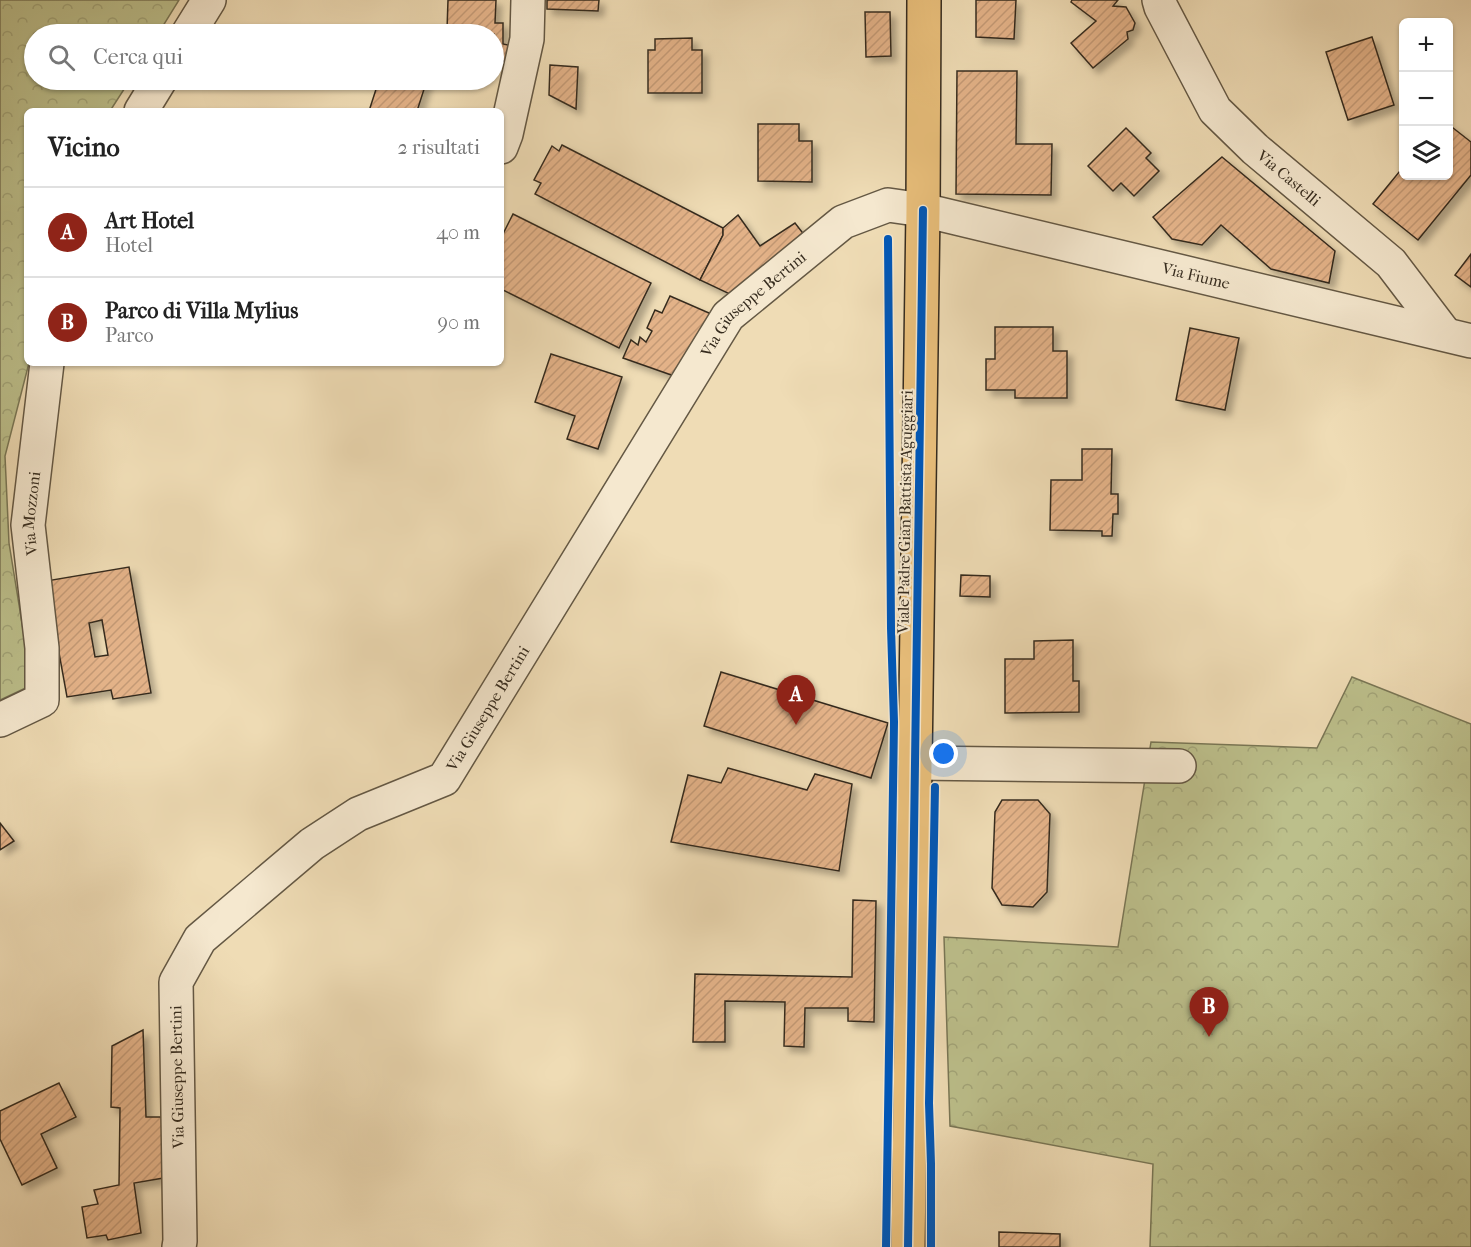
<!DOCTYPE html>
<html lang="it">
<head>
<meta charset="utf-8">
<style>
  :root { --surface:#fff; --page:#f2f2f2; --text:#222; --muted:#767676; --line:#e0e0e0; --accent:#8f2418 }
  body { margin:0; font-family:"IM FELL French Canon",serif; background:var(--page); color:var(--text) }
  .controls { position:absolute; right:18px; top:18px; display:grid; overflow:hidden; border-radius:9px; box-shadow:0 2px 4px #0004 }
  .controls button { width:54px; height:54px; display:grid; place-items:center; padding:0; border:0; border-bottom:2px solid var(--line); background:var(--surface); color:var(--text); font:30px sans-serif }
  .you { position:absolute; left:944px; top:754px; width:21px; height:21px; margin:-15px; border:4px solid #fff; border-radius:50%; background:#1a73e8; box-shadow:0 0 0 9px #1a73e833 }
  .badge { display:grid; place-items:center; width:39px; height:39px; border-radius:50%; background:var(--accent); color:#fff; font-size:20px; font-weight:700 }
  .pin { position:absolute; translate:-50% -50px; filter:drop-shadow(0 2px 3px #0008) }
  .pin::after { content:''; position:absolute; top:32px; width:21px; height:18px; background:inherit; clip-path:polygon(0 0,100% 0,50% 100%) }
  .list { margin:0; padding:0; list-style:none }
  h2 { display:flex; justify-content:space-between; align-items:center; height:78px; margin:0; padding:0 24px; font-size:26px }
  h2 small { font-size:20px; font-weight:400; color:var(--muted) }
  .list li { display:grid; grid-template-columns:39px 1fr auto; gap:18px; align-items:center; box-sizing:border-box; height:90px; padding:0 24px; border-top:2px solid var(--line) }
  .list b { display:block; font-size:22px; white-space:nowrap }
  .list p { margin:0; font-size:20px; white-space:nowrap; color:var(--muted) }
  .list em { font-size:20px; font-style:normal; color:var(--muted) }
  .icon { flex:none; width:33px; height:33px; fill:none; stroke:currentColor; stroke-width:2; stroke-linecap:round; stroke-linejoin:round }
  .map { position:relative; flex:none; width:1471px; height:1247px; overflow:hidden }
  .search { position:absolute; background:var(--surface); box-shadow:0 2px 4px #0004; left:24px; top:24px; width:480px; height:66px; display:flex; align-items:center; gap:15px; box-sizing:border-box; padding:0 21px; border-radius:33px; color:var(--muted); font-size:22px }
  .panel { position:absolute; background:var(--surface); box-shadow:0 2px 4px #0004; left:24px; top:108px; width:480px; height:258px; border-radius:9px }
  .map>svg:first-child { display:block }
  .park { fill:url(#park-crowns); stroke:#797655; stroke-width:1.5 }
  .building { fill:url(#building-hatch); stroke:#362c1f; stroke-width:1.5; fill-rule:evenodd; filter:url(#shadow) }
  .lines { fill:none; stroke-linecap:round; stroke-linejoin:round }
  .minor-casing { stroke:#645844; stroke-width:36 }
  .major-casing { stroke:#362c1f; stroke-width:36 }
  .minor { stroke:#f5e8cf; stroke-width:33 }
  .major { stroke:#e8be7a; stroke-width:33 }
  .cycleway-casing { stroke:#f5e8cf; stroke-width:11 }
  .cycleway { stroke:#0057b8; stroke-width:8 }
  .labels { text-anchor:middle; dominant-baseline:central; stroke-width:4.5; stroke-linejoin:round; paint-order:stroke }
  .street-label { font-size:16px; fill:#362c1f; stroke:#f5e8cf }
</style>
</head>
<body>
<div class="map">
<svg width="1471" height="1247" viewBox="0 0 1471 1247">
  <defs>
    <pattern id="park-crowns" width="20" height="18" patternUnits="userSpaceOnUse" patternTransform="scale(1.5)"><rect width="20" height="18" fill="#bcbf8b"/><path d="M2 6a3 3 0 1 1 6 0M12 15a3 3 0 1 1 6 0" fill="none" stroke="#a2a478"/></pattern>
    <pattern id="building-hatch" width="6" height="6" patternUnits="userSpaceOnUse" patternTransform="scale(1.5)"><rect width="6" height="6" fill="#e3b288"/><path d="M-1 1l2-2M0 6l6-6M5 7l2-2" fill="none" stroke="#c39975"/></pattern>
    <filter id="shadow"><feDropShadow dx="5.5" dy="5.5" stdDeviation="3" flood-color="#0004"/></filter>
  </defs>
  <rect width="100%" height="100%" fill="#efdcb5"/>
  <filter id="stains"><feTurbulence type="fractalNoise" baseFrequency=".00333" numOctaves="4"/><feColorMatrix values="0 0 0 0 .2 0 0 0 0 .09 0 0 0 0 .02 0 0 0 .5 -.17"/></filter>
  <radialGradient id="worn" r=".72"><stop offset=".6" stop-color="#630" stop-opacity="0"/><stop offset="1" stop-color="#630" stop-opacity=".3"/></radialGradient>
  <g class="park">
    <path d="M0 0H179L158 34H34V80H130L110 111H27V363H29L5 456 9 543 32 685 0 700Z"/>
    <path d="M1352 677 1471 724V1247H1150L1153 1164 950 1126 944 937 1118 947 1151 742 1317 748Z"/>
  </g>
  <g class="building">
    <path d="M448 0H496L495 23H503V44L508 45 507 63 494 56V34H454L447 30Z"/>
    <path d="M547 0H599L598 11 547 9Z"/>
    <path d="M976 0H1016L1014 39 976 37Z"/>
    <path d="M1072 0H1118L1113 6 1126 7 1135 23 1133 30 1127 32 1128 39 1093 68 1071 43 1096 21 1071 2Z"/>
    <path d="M865 12H890L891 56 866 57Z"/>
    <path d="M395 27 418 34H393Z"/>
    <path d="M1372 37 1394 105 1348 120 1326 52Z"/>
    <path d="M692 38V50H702V93H648V50H655V39Z"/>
    <path d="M550 65 578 67 576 109 549 95Z"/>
    <path d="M957 71H1017L1016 144H1052L1051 195 956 194Z"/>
    <path d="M379 80H427L417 111H369Z"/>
    <path d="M758 124H799V141H812V182L758 181Z"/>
    <path d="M1448 124 1471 142V175L1418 240 1373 204 1404 166V176H1448Z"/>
    <path d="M1126 128 1151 153 1146 158 1159 171 1134 196 1121 183 1113 191 1088 166Z"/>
    <path d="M562 145 723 228V235L700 280 535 194 541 183 534 180 552 146 559 151Z"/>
    <path d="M1222 157 1335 251 1329 283 1271 269 1221 225 1202 245 1172 239 1153 217Z"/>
    <path d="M513 214 651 283 619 348 501 289V238Z"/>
    <path d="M738 215 760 246 795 223 809 241 736 297 700 280 723 235V228Z"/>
    <path d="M1471 254V287L1455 275Z"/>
    <path d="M670 296 709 313V320L677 377 623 358 631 340 638 345 640 337 646 342 652 331 647 328 655 310 662 313Z"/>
    <path d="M995 327H1053V351H1067V398H1015V390H986V359H995Z"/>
    <path d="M1190 328 1239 338 1225 410 1176 400Z"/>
    <path d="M551 354 622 377 598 449 567 439 575 416 535 402Z"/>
    <path d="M1082 449H1112L1111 494H1118V514H1113L1112 536H1102V531L1050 530 1051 480H1082Z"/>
    <path d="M129 567 151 693 113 699 111 690 67 697 46 581ZM102 620 108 655 95 657 89 623Z"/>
    <path d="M961 575 990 576V597L960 596Z"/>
    <path d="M1073 640V681H1079V712L1005 713V659H1034V641Z"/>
    <path d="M721 672 888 723 871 778 704 726Z"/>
    <path d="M728 768 807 790 815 774 852 784 839 871 671 842 688 775 721 783Z"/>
    <path d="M1002 800H1038L1050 814 1047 892 1033 907 1002 905 992 888 995 812Z"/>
    <path d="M0 823 14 841 0 850Z"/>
    <path d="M853 900 876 901 874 1022 848 1021V1008H805L804 1047 784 1046 785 1002 725 1001V1042H693L695 974 852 977Z"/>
    <path d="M143 1030 146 1117H165L169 1177 134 1183 141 1233 108 1240 106 1235 87 1238 82 1207 98 1204 94 1190 119 1185 120 1108 111 1107 112 1046Z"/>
    <path d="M59 1083 76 1117 41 1134 57 1168 22 1185 0 1139V1111Z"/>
    <path d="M999 1232 1060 1234V1247H999Z"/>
  </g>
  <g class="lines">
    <defs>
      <g id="minor">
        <path id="s1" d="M1159 0 1161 7 1215 110 1255 149 1391 263 1445 334"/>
        <path d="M188 34 209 0"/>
        <path d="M141 111 160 80"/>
        <path d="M501 147 506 134 527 39 528 0"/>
        <path id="s2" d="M0 720 42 700V648L28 525 47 363"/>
        <path d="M915 763 1179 766"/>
        <path id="s3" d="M179 1247 180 1241 176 982 200 939 312 844 358 814 444 779 728 316 843 222 888 205 923 210 1471 341"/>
      </g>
      <path id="major" d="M908 1247 923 210 924 0"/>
    </defs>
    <use href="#minor" class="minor-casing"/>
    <use href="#major" class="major-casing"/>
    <use href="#minor" class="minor"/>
    <use href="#major" class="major"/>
    <defs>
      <g id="cycleway">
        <path d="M886 1247 894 722 891 628 888 239"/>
        <path d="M908 1247 923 210"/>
        <path d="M931 1247V1164L929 1103 935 787"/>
      </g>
    </defs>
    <use href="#cycleway" class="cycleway-casing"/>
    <use href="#cycleway" class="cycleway"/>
  </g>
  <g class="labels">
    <g class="street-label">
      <text stroke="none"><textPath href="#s1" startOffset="224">Via Castelli</textPath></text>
      <text stroke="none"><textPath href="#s3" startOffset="1665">Via Fiume</textPath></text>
      <text stroke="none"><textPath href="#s3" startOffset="1178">Via Giuseppe Bertini</textPath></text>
      <text transform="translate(905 512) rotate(-89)">Viale Padre Gian Battista Aguggiari</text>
      <text stroke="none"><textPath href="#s2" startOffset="234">Via Mozzoni</textPath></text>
      <text stroke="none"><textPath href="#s3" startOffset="692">Via Giuseppe Bertini</textPath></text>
      <text transform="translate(177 1077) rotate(-91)">Via Giuseppe Bertini</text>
    </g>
  </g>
  <rect width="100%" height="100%" filter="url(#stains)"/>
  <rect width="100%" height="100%" fill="url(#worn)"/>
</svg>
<div class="controls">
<button>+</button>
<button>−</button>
<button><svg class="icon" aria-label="layers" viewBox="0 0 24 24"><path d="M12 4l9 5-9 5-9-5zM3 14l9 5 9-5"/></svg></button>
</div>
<div class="you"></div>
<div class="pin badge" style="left:796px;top:725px">A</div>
<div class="pin badge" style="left:1209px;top:1037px">B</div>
<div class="search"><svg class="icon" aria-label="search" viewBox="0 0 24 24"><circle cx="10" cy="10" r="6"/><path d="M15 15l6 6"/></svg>Cerca qui</div>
<section class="panel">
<h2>Vicino<small>2 risultati</small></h2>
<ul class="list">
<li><span class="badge">A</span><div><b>Art Hotel</b><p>Hotel</p></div><em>40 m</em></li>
<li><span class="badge">B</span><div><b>Parco di Villa Mylius</b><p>Parco</p></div><em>90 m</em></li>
</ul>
</section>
</div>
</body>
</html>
